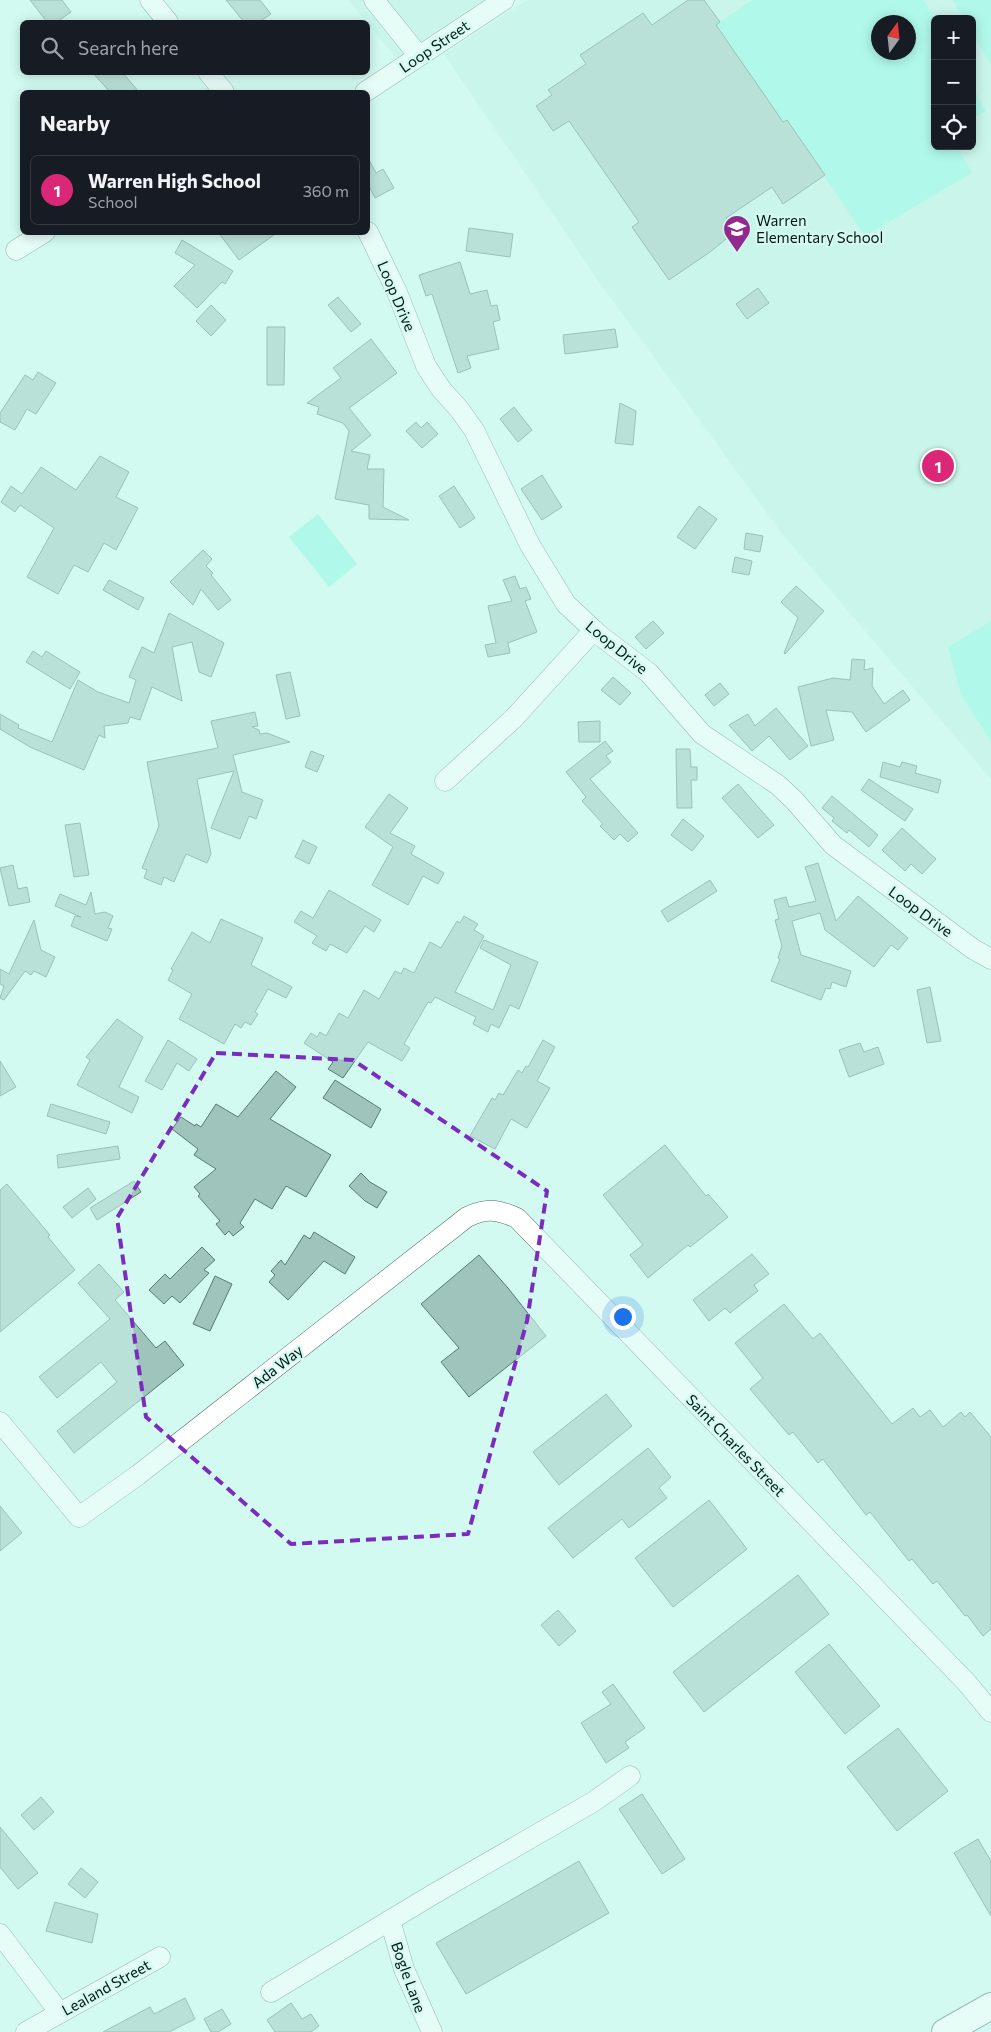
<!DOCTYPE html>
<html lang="en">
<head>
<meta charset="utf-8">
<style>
  :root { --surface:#171b24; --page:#242831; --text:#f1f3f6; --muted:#9ea1a6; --line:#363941; --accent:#db2777 }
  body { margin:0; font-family:Commissioner,sans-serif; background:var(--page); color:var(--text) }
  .controls { position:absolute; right:15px; top:15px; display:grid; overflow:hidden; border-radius:8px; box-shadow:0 2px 12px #0003 }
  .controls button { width:45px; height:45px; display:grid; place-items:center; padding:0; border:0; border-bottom:1px solid var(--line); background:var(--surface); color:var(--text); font:25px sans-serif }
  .compass { position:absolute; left:871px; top:15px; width:45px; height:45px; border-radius:50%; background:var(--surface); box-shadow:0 2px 12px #0003; rotate:15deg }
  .you { position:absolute; left:622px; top:1316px; width:18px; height:18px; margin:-12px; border:4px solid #fff; border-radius:50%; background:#1a73e8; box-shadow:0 0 0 8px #1a73e833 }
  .badge { display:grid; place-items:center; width:32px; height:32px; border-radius:50%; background:var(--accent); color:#fff; font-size:16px; font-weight:700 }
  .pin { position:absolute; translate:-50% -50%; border:2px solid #fff; box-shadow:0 1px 5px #0006 }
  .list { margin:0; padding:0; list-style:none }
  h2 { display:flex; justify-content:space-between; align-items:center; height:65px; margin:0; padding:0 20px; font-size:21px }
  h2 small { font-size:16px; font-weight:400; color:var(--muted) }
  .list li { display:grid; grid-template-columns:32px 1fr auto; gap:15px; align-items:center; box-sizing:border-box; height:70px; margin:0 10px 10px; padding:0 10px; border:1px solid var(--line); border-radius:8px }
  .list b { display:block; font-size:19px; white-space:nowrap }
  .list p { margin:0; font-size:16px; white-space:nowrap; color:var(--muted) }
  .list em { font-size:16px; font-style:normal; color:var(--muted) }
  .icon { flex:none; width:28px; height:28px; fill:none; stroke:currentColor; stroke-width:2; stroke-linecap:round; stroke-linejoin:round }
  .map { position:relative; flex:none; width:991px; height:2032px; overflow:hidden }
  .search { position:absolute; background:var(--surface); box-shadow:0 2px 12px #0003; left:20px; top:20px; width:350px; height:55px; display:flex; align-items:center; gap:12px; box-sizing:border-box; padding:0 18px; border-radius:8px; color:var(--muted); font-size:19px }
  .panel { position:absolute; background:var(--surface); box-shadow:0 2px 12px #0003; left:20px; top:90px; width:350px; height:145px; border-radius:8px }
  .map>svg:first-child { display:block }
  .built { fill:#bff0e5; fill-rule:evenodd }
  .green { fill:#88f8e3; fill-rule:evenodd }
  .building { fill:#9ec4bb; stroke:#587c75 }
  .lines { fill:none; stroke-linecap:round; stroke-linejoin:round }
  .minor-casing { stroke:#4d716a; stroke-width:21 }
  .major-casing { stroke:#4d716a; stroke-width:28 }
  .minor { stroke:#fff; stroke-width:20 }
  .major { stroke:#fff; stroke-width:26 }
  .marked { fill:none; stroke:#7b2cbf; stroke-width:4; stroke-dasharray:10 6; stroke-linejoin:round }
  .labels { text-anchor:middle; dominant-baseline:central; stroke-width:4.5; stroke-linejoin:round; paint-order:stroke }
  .street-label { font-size:15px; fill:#071613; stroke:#d2faf1 }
  .poi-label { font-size:15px; fill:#071613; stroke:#d2faf1; text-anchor:start }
</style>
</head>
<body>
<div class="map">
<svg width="991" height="2032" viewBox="0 0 991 2032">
  <rect width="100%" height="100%" fill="#d2faf1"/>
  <g class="built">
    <path d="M348 0H504L404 67Z"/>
    <path d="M527 0H991V779L780 531 597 279 444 54ZM935 19H972V146H935ZM878 22H908V52H878Z"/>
  </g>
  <g class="green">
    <path d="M752 0H924L935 19V146H957L972 173 865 236 787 121 783 122 716 25ZM878 22H908V52H878Z"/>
    <path d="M953 0H991V65L972 33V19H964Z"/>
    <path d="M972 86 986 111 972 118Z"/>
    <path d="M318 514 357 564 329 587 289 537Z"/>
    <path d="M991 621V741L961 695 948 647Z"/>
  </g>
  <g class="building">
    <path d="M30 0H62L71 12 57 22H47Z"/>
    <path d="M226 0H260L271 14 259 22H244Z"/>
    <path d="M688 0H704L720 22 716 25 770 103 783 122 787 120 825 175 783 204 772 187 726 218 736 231 710 252 669 280 632 227 639 222 569 121 553 131 536 106 552 95 548 90 586 64 580 55 643 13 652 25Z"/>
    <path d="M92 72H122L139 92H110Z"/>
    <path d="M368 158 376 173 383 169 394 188 375 198 368 184Z"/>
    <path d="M469 228 513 234 510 257 466 251Z"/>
    <path d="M218 232H278L239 260Z"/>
    <path d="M182 240 233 271 225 284 222 282 197 308 174 286 195 265 175 253Z"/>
    <path d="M460 262 470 294 487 290 491 306 497 305 500 320 493 322 499 349 467 356 471 368 458 373 432 294 426 296 419 275Z"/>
    <path d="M758 288 769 303 747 319 736 304Z"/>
    <path d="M338 297 361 324 351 332 328 305Z"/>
    <path d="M211 305 226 320 211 336 196 321Z"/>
    <path d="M267 327H285L284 385H267Z"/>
    <path d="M615 329 618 347 565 354 563 335Z"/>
    <path d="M371 339 397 373 349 408 371 435 351 451 370 455 367 469H384L383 507 409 520 369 519V505L335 499 349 431 343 423 317 414 319 407 307 403 341 378 333 368Z"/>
    <path d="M38 372 56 383 36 414 27 409 15 430 0 422V413L25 375 33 380Z"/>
    <path d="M620 403 636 411 633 445 615 443Z"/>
    <path d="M514 407 532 430 518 442 500 419Z"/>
    <path d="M416 422 421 428 427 422 438 434 422 448 406 431Z"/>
    <path d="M100 456 129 472 116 497 138 508 116 550 104 543 88 572 74 565 58 594 27 577 54 528 20 505 15 512 1 502 11 486 22 494 41 467 76 490Z"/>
    <path d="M542 475 562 507 542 520 521 489Z"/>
    <path d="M454 486 475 518 460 528 439 496Z"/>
    <path d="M699 506 717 519 695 549 677 537Z"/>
    <path d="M746 533 763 536 760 552 744 549Z"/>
    <path d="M203 550 212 559 206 566 213 573 211 575 231 600 218 610 201 589 193 605 170 582Z"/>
    <path d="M735 557 752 561 749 575 732 572Z"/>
    <path d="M515 576 520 589 526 587 531 599 525 601 537 632 508 643 510 653 488 657 485 645 496 643 488 606 512 601 503 580Z"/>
    <path d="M109 580 144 598 138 610 103 590Z"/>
    <path d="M796 586 824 611 785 654 784 653 798 618 781 602Z"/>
    <path d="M169 613 224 643 211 677 199 672 192 642 172 647 182 701 152 687 140 720 130 717 128 723 104 726 105 738 99 735 84 770 30 747 0 729V714L19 725 18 728 52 742 78 680 98 692 129 703 136 680 129 677 142 647 154 653Z"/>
    <path d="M653 621 664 633 646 649 635 637Z"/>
    <path d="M33 651 42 657 46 651 80 672 70 689 26 662Z"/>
    <path d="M852 659 865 660 864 670 873 668 872 686 884 704 903 690 910 700 866 732 852 712 826 710 834 740 811 746 798 687 833 678 850 680Z"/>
    <path d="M290 672 300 716 286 719 276 675Z"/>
    <path d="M613 677 631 693 620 705 601 690Z"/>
    <path d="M720 683 729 694 714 706 705 695Z"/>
    <path d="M776 708 808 746 790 760 769 736 752 751 729 725 748 714 755 726Z"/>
    <path d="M255 712 258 726 252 727 259 730 260 734 267 733 290 742 233 755 242 792 263 800 256 819 249 816 240 839 211 828 234 771 197 779 211 854 207 863 186 854 174 882 164 877 161 885 144 878 147 870 142 868 159 826 147 762 218 748 211 721Z"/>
    <path d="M600 721V742H579L578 722Z"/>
    <path d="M605 741 613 751 606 756 611 762 590 779 638 833 628 842 620 834 614 840 600 826 603 824 582 801 586 797 566 772Z"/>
    <path d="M676 749H690L691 767H697V780H691L692 808H677Z"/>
    <path d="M311 751 324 756 317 772 305 767Z"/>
    <path d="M883 762 900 767 902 762 917 766 915 773 941 780 938 793 880 777Z"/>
    <path d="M869 779 913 809 905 821 861 790Z"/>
    <path d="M738 784 774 825 758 838 722 798Z"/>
    <path d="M389 794 408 808 390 833 415 846 411 854 444 873 438 884 423 876 408 905 372 885 393 847 365 827Z"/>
    <path d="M832 796 878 835 869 847 849 830 847 833 832 821 834 818 822 808Z"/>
    <path d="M683 819 704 836 692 851 671 835Z"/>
    <path d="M80 823 89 875 74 877 65 825Z"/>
    <path d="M902 828 936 859 922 874 911 864 905 871 882 850Z"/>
    <path d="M303 840 317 847 309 864 295 857Z"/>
    <path d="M818 863 836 921 858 896 908 938 898 950 891 945 874 967 825 930 820 913 792 921 801 955 851 971 846 987 832 982 830 989 826 988 821 1000 771 981 780 959 778 958 782 946 775 920 779 919 774 900 786 897 789 907 816 901 805 867Z"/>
    <path d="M13 865 18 889 27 887 30 902 9 906 0 868Z"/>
    <path d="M710 880 717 891 668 922 661 911Z"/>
    <path d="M329 890 381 920 374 932 365 926 347 953 330 944 326 951 312 943 317 936 294 922 301 911 313 918Z"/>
    <path d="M91 892 95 914 105 912 113 916 108 928 112 929 107 941 71 926 75 916 81 917 55 906 60 894 86 905Z"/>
    <path d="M464 916 478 924 474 930 484 936 455 992 493 1010 511 965 480 948 484 940 538 962 519 1009 510 1005 499 1028 491 1024 488 1032 473 1024 476 1017 435 997 431 1003 428 1002 404 1044 410 1048 402 1061 368 1042 343 1078 328 1069 333 1062 304 1043 311 1033 317 1037 320 1032 326 1036 339 1013 348 1018 364 990 379 999 395 971 401 974 404 968 414 973 430 942 441 948 457 921 460 923Z"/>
    <path d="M221 919 263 938 251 965 292 987 286 998 268 989 255 1012 258 1014 251 1025 245 1022 241 1028 235 1024 224 1044 179 1019 192 994 168 980 173 970 171 969 192 932 210 943Z"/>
    <path d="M34 920 41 950 55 957 46 977 34 971 31 975 25 971 4 1000 0 998 4 986 0 984V969L9 974Z"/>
    <path d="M930 987 941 1041 927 1043 917 990Z"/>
    <path d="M117 1019 143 1037 119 1087 139 1097 132 1113 77 1085 90 1060 86 1057Z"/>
    <path d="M168 1040 197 1059 189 1071 177 1063 162 1090 145 1081Z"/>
    <path d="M543 1040 555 1047 537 1081 550 1088 527 1128 511 1119 495 1149 470 1136 492 1098 495 1100 499 1093 503 1095 518 1070 522 1073 526 1066 528 1067Z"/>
    <path d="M860 1043 864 1052 878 1047 884 1064 849 1077 839 1050Z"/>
    <path d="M0 1061 16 1087 0 1096Z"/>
    <path d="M276 1071 296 1087 270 1119 331 1155 306 1197 286 1186 272 1209 255 1199 240 1223 244 1227 233 1236 229 1231 225 1235 216 1224 220 1221 198 1196 200 1194 194 1187 216 1169 194 1155 198 1149 172 1129 181 1117 195 1126 196 1124 201 1127 216 1104 238 1117Z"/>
    <path d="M335 1080 381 1109 371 1128 323 1098Z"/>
    <path d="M51 1104 110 1122 106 1134 47 1116Z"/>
    <path d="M665 1145 706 1196 708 1194 728 1217 690 1247 688 1245 648 1278 630 1255 643 1245 603 1195Z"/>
    <path d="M118 1146 120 1159 58 1168 57 1155Z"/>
    <path d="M361 1173 370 1182 387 1192 377 1208 365 1201 349 1186Z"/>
    <path d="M134 1181 141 1192 97 1220 90 1208Z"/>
    <path d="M7 1184 50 1235 48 1237 75 1270 0 1332V1190Z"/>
    <path d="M88 1188 96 1199 72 1218 63 1207Z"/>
    <path d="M314 1232 355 1257 345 1274 324 1261 288 1300 269 1282 275 1275 271 1271 281 1260 285 1265 304 1235 310 1239Z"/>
    <path d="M202 1247 215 1260 204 1270 209 1273 180 1303 172 1296 164 1304 149 1290 165 1274 170 1279Z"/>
    <path d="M752 1254 769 1274 754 1285 758 1291 730 1313 725 1308 709 1321 693 1300Z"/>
    <path d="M479 1255 508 1288 546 1336 469 1397 441 1362 459 1348 421 1304Z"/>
    <path d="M99 1264 124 1292 115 1300 156 1348 165 1341 184 1365 74 1453 57 1431 117 1382 101 1362 57 1398 39 1377 110 1319 78 1283Z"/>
    <path d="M215 1276 232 1284 210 1331 193 1324Z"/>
    <path d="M784 1304 813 1339 820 1333 892 1424 913 1408 920 1417 930 1410 943 1427 961 1412 965 1417 970 1412 991 1437V1629L983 1636 967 1615 965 1616 937 1581 933 1584 912 1559 909 1561 870 1512 866 1515 823 1459 818 1463 793 1432 789 1435 750 1389 763 1378 735 1343Z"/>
    <path d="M606 1394 632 1426 559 1485 533 1452Z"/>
    <path d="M648 1448 671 1477 659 1488 667 1498 629 1528 622 1519 573 1558 548 1528Z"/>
    <path d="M709 1500 747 1549 673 1607 635 1558Z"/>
    <path d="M0 1506 22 1533 0 1551Z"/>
    <path d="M798 1575 829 1614 704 1712 673 1672Z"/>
    <path d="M558 1610 576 1631 559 1646 541 1625Z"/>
    <path d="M829 1644 880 1706 845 1734 795 1672Z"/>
    <path d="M613 1684 645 1728 625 1742 629 1748 606 1763 581 1723 611 1704 602 1692Z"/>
    <path d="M898 1728 948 1791 897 1831 847 1767Z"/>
    <path d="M642 1794 685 1859 662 1874 619 1809Z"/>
    <path d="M41 1797 54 1812 34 1830 21 1815Z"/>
    <path d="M0 1827 38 1873 18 1889 0 1867Z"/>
    <path d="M978 1839 991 1861V1916L954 1853Z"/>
    <path d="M579 1861 609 1913 466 1994 436 1943Z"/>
    <path d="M81 1868 98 1882 85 1898 68 1884Z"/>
    <path d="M55 1902 98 1914 92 1943 46 1931Z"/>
    <path d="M185 1998 195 2019 169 2032H103L150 2007 154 2014Z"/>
    <path d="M291 2003 302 2019 311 2014 319 2026 311 2032H275L267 2020Z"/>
    <path d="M222 2009 231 2024 218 2032H211L204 2019Z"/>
  </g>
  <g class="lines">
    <defs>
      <g id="minor">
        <path d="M150 0 168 22"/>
        <path d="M374 0 419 56"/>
        <path d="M208 72 224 92"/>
        <path d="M365 92 504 0"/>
        <path d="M368 232 397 292 426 366 441 389 459 409 474 430 530 545 566 604 598 634 649 673 702 734 778 785 794 800 833 845 973 949 991 959"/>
        <path d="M16 250 45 232"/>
        <path d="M445 781 513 719 594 630"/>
        <path d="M0 1422 79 1517 138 1475 467 1217C486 1208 497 1209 517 1218L967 1683 991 1712"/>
        <path d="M390 1920 404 1969 432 2032"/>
        <path d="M0 1934 60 2013"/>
        <path d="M271 1992 432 1895 593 1802 630 1776"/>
        <path d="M26 2032 160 1957"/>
      </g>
      <path id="major" d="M945 2032 991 2006"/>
    </defs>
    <use href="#minor" class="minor-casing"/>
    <use href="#major" class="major-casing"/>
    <use href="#minor" class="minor"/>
    <use href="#major" class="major"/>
  </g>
  <path d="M0 0H991V2032H0ZM216 1053 353 1060 547 1191 527 1321 468 1534 291 1544 146 1417 117 1218Z" fill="#d2faf1" fill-opacity=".55" fill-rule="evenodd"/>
  <path class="marked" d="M216 1053 353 1060 547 1191 527 1321 468 1534 291 1544 146 1417 117 1218Z"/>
  <defs>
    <symbol id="school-pin" viewBox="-11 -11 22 30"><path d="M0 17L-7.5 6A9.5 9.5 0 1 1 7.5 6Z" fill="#92298d" stroke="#d2faf1"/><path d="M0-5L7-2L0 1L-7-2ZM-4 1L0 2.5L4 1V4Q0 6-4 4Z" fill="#fff"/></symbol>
  </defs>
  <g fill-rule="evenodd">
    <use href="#school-pin" x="721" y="213" width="32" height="43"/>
  </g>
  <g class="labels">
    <g class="street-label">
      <text transform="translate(434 46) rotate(-34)">Loop Street</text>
      <text transform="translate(397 296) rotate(67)">Loop Drive</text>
      <text transform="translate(617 647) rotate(39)">Loop Drive</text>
      <text transform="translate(921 911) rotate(36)">Loop Drive</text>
      <text transform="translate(277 1366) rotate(-38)">Ada Way</text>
      <text transform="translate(736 1445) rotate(46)">Saint Charles Street</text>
      <text transform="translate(409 1977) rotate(70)">Bogle Lane</text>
      <text transform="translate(106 1987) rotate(-29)">Lealand Street</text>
    </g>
    <g class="poi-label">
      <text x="756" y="220">Warren<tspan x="756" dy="17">Elementary School</tspan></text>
    </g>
  </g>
</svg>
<div class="controls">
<button>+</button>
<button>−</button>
<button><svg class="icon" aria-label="locate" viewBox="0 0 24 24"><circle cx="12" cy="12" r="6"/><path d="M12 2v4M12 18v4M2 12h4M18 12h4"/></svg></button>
</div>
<svg class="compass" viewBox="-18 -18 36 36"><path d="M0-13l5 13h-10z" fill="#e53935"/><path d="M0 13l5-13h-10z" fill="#9ea1a6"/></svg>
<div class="you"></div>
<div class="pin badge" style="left:938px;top:466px">1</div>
<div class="search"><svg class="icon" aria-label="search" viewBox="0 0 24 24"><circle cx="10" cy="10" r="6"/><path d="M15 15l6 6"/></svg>Search here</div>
<section class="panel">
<h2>Nearby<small></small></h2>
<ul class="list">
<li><span class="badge">1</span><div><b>Warren High School</b><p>School</p></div><em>360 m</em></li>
</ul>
</section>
</div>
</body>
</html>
